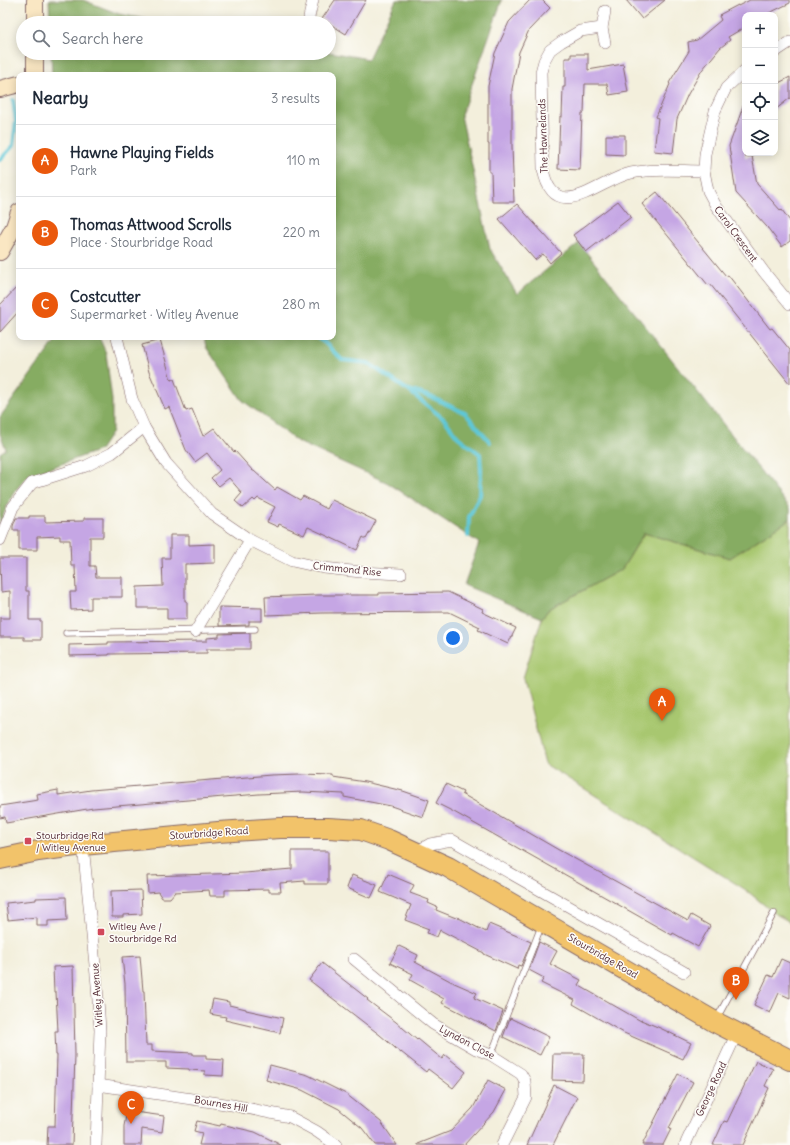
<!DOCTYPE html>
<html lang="en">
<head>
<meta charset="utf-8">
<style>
  :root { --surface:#fff; --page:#f2f2f3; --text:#1f2937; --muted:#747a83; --line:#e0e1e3; --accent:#ea580c }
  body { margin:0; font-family:Delius,sans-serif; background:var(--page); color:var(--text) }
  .controls { position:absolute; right:12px; top:12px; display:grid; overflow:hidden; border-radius:8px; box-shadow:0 2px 10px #0003 }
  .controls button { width:36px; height:36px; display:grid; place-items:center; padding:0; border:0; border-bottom:1px solid var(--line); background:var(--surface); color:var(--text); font:20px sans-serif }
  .you { position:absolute; left:453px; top:638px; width:14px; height:14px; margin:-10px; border:3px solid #fff; border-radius:50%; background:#1a73e8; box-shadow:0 0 0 6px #1a73e833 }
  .badge { display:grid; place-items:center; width:26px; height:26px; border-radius:50%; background:var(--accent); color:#fff; font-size:13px; font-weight:700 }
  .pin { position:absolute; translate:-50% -33px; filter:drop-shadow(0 1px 2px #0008) }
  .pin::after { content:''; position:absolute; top:21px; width:14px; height:12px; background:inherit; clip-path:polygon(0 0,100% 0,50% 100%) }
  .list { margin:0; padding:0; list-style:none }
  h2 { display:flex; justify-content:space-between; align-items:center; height:52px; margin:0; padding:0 16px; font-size:17px }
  h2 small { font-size:13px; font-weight:400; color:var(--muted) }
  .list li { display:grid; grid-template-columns:26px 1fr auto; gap:12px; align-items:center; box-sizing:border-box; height:72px; padding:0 16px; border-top:1px solid var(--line) }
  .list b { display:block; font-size:15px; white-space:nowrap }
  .list p { margin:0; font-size:13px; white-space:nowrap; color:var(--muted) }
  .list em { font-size:13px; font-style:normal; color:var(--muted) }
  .icon { flex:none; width:22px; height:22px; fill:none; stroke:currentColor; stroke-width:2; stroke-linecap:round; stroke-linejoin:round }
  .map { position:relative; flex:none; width:790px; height:1145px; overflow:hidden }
  .search { position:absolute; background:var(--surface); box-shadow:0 2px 10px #0003; left:16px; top:16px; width:320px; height:44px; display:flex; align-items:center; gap:10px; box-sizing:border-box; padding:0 14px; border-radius:22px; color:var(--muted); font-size:15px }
  .panel { position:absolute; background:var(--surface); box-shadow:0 2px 10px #0003; left:16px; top:72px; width:320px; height:268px; border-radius:8px }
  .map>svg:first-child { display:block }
  .green { fill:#a8c76f; stroke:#79734d }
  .forest { fill:#86ac62; stroke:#686646 }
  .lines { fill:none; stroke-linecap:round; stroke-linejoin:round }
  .stream { stroke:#5dc8d8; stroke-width:4 }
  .building { fill:#c5a6e4 }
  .lane-casing { stroke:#856869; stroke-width:7 }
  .street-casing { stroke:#856869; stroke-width:12 }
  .secondary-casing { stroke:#856869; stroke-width:18 }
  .highway-casing { stroke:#856869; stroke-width:22 }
  .lane { stroke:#fff; stroke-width:5.5 }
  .street { stroke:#fff; stroke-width:11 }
  .secondary { stroke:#fae7c3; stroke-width:16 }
  .highway { stroke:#f2c36a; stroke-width:20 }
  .poi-dot { fill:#d1495b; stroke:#fdfcf7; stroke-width:1.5 }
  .labels { text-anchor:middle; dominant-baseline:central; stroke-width:3; stroke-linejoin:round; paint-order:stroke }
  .street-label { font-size:10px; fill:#4a1f2b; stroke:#fdfcf7 }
  .poi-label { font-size:10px; fill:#4a1f2b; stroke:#fdfcf7; text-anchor:start }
</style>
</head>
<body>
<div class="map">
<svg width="790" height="1145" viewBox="0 0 790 1145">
  <rect width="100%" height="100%" fill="#fdfcf7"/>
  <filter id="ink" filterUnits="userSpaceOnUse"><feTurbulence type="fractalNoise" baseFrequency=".025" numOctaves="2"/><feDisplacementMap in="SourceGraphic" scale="8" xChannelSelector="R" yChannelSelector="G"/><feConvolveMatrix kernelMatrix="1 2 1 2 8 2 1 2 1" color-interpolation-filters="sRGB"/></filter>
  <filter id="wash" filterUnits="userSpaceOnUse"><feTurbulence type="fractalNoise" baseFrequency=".012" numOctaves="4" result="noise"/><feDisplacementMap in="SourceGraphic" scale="16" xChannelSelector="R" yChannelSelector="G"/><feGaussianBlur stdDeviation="0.9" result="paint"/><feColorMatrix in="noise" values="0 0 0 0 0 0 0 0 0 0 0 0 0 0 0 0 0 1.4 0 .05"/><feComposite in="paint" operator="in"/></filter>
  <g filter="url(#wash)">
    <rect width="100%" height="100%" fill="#f3efdc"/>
    <path class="green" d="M790 519V922L774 913 746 890 545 764 523 678 542 618 549 609 622 569 644 533 730 558Z"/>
    <g class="forest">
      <path d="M49 0H83L119 14 167 23H50Z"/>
      <path d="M396 0H502L461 115 490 249 517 294 579 243 790 508V519L730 558 644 533 622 569 549 609 542 618 464 585 479 543 388 483 298 442 242 400 206 347 204 337H333V75H52L51 53 329 52 368 59Z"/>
      <path d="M58 337H99L106 353 112 400V432L100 450 28 476 14 492 6 508 0 525V453L6 449 0 434V417Z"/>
    </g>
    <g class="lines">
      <g class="stream">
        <path d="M0 160 13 146 16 121 13 100"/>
        <path d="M316 337 325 343 342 360 368 363 406 389 431 397 465 413 490 442"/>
        <path d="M409 391 444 419 458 437 480 454 481 470 480 495 469 517 468 536"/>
      </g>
    </g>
    <g id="blocks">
      <g class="building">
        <path d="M335 0H366L346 34 322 19Z"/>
        <path d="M530 0H542L550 8 529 30 519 52 512 89V147L514 202H492L491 172H489V144H488V86L495 53 509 22Z"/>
        <path d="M626 0H665L642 19Z"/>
        <path d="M750 0H790V3L765 15H745V27L728 37 730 40 720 48 702 70 688 94 677 119 673 153 654 151 658 118 656 117 670 84 669 83 689 51 688 42 697 40 721 20 719 16 721 15H719L738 5V6Z"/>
        <path d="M571 54H588V70L623 64 628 92 609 95 607 84H585L584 113H582L580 170 558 169 560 116 562 117 563 87H565V58H571Z"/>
        <path d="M790 77V98L775 110V85Z"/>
        <path d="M744 104 745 105V157L752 156 757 184 781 211 782 210 790 221V241L782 247 767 227 736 193 729 146Z"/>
        <path d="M606 135H625V155L606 154Z"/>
        <path d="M657 192 726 276 728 275 770 329 772 328 790 350V384L710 284 708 285 642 204Z"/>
        <path d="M618 201 631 217 586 252 573 235Z"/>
        <path d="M517 204 561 253 550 263 543 254 535 260 499 219Z"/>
        <path d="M19 285V311L0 332V305Z"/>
        <path d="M160 340 171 380 174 379 186 411 192 409 203 436 214 428 234 452 235 451 253 471H254L275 490 277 487 300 500 303 496 327 509 332 500 376 521 366 539 363 537 357 550 308 527 304 535 279 524 278 527 267 522 275 507 258 498 255 501 253 499 243 508 235 501 242 493 229 478 219 486 211 478 220 470 207 453 195 462 186 450 169 407 165 409 149 372 142 345Z"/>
        <path d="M29 516H45V522L84 521V518H103V537H90V566H95L96 577H122V597H91V609L71 610 70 592H76L75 566H71L70 540H60V536L37 537V550H19V530H13V526L16 518H29Z"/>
        <path d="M170 535H189V545L215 544V563L185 564V601H187V619H167V608H137V587L163 586 162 558H170Z"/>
        <path d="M0 558H26V591H29V620H41V640H24V637H0V618H10V591L1 592Z"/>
        <path d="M448 592 483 609 482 612 516 628 508 644 478 630 480 627 449 612 322 613 266 615 265 597 316 595H379V593Z"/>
        <path d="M219 607 262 608V621H249V625L219 626Z"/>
        <path d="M250 633V649H207V653L109 654V655L69 656V645L108 644V642L207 641V638L219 637V634Z"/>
        <path d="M300 774 333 775V777L365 782 403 791 429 800 423 817 391 806 344 797V794L303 792 259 794 93 808 6 823 5 817 0 818V806L38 800 37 794 58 790V795L91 790 271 775Z"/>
        <path d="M446 784 463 792 462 794 557 849 688 921 691 915 710 926 698 947 673 933 672 935 454 812 436 803Z"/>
        <path d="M292 851H328V884H305V881L280 883 281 892H269V889L225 890V896H210L209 890 175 892 170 898H162L158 892 148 893 147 876 245 873 292 869Z"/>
        <path d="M388 874 414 885 410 893 429 900 428 903 437 907 436 910 456 918 457 917 486 932 489 924 531 942 521 966 518 965 517 969 484 954V953L440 930 437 937 427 933 429 929 405 920 411 905 380 892Z"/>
        <path d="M352 875 377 885 371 898 347 888Z"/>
        <path d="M141 890 142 914 123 915V917H112L111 891Z"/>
        <path d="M66 897 67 920 48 921V926H37V917L8 920 6 903 36 900V898Z"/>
        <path d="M539 942 557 951 550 964 581 980 578 985 641 1021V1020L660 1028 691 1043 683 1059 624 1033 573 1004 575 1000 541 983 544 978 529 970Z"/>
        <path d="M399 946 418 955 415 962 452 982 477 993 474 998 503 1011 496 1031 442 1003 444 999 410 980 413 974 390 963Z"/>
        <path d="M140 956 143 991H144L146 1045H152V1051L193 1053V1055H206V1059L224 1060 223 1076 205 1075V1071L189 1070V1069L166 1068V1062H126L125 984 122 957Z"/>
        <path d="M781 959 790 963V998L779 993 770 1013 754 1005 768 975 773 977Z"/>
        <path d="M322 963 368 999 367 1000 396 1022 417 1040 418 1039 442 1059 445 1055 466 1072 453 1088 428 1069 426 1072 401 1052V1053L380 1035 309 980Z"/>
        <path d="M73 966 75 1055 72 1145H47L48 1126H55L56 1092 57 1055H56L55 1031H58L56 992H54L53 967Z"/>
        <path d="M213 999 229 1002V1005L246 1009V1010L283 1018 280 1033 225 1020 226 1017 210 1014Z"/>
        <path d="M510 1018 549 1037 540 1055 503 1037Z"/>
        <path d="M553 1054H584L583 1081 552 1080Z"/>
        <path d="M756 1061 773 1069 765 1086 769 1088 743 1145H713L724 1121 727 1122Z"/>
        <path d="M270 1065 308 1075 346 1094 381 1122 397 1145H375L362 1128 339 1109 302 1090 266 1080Z"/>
        <path d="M678 1074 693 1082 669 1128 671 1129 663 1145H642Z"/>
        <path d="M488 1080 506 1090 494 1112 464 1145H418V1144L451 1131 473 1108Z"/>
        <path d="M554 1085 577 1097 553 1145H527Z"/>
        <path d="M127 1111 164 1116 162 1132 142 1129 141 1145H124V1126Z"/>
        <path d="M197 1121 220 1126 221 1124 255 1132 281 1145H199L202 1133 194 1131Z"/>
      </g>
    </g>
  </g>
  <g filter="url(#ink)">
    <use href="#blocks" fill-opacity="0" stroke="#856869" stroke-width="1"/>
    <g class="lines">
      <defs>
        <g id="lane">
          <path d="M66 633 255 629"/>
          <path d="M717 1018 774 913"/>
          <path d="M491 1055 542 924"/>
        </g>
        <g id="street">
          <path d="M605 11 602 28 605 43"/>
          <path d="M309 17 313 0"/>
          <path d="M602 28 580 31 561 42 550 50 544 61 541 72 543 169C554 228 601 179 631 173 654 168 680 171 704 171"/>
          <path d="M775 52 790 42"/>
          <path d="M745 70 726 88 715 111 705 154 704 171 708 191 716 206 764 272 790 304"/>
          <path d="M117 337 132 399 144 427 166 463 212 514 250 540 292 561 324 568 361 572 401 574"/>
          <path d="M0 540 13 507 32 483 86 466 112 453 144 427"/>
          <path d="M195 632 250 540"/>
          <path d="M83 845 97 985 100 1030 96 1145"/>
          <path d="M416 852 430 844 452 840 684 972"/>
          <path d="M354 959 433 1024 476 1049 491 1055 521 1074 525 1081 526 1097 502 1145"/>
          <path d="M98 1085 232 1105 290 1117 316 1131 336 1145"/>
          <path d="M685 1145 737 1033"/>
        </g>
        <g id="secondary">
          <path d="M35 0V23"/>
          <path d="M35 53V75"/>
          <path d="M0 89 19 84"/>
          <path d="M0 252 14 227 19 212"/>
        </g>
        <path id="highway" d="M0 859 38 851 83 845 218 832 280 828H328L361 830 389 840 448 867 715 1022 790 1060"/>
      </defs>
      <use href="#lane" class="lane-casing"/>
      <use href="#street" class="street-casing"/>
      <use href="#secondary" class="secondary-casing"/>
      <use href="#highway" class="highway-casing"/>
      <use href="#lane" class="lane"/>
      <use href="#street" class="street"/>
      <use href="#secondary" class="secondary"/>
      <use href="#highway" class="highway"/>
    </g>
  </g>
  <g class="poi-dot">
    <rect x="24" y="837" width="8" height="8" rx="2"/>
    <rect x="97" y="928" width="8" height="8" rx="2"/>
  </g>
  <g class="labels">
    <g class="street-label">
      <text transform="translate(543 136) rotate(-92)">The Hawnelands</text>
      <text transform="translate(736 234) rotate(54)">Carol Crescent</text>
      <text transform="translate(347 569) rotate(6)">Crimmond Rise</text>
      <text transform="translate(209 833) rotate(-4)">Stourbridge Road</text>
      <text transform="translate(603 956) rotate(30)">Stourbridge Road</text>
      <text transform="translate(97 995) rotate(-94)">Witley Avenue</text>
      <text transform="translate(467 1042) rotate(28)">Lyndon Close</text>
      <text transform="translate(711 1089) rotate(-65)">George Road</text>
      <text transform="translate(221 1104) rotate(10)">Bournes Hill</text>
    </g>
    <g class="poi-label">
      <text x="36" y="835">Stourbridge Rd<tspan x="36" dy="12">/ Witley Avenue</tspan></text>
      <text x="109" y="926">Witley Ave /<tspan x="109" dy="12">Stourbridge Rd</tspan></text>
    </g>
  </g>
</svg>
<div class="controls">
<button>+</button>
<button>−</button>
<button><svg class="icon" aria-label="locate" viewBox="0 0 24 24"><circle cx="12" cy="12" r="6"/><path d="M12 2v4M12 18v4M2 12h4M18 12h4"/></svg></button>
<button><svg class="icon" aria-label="layers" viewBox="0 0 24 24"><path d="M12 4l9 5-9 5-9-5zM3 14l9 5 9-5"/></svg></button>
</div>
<div class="you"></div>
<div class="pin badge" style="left:662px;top:721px">A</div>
<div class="pin badge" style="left:736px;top:1000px">B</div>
<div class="pin badge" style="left:131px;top:1124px">C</div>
<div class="search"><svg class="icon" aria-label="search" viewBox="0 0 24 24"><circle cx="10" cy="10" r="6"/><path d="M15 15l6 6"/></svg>Search here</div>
<section class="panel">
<h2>Nearby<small>3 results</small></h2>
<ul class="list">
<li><span class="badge">A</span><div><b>Hawne Playing Fields</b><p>Park</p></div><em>110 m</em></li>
<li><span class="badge">B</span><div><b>Thomas Attwood Scrolls</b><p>Place · Stourbridge Road</p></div><em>220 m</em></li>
<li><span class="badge">C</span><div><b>Costcutter</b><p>Supermarket · Witley Avenue</p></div><em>280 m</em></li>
</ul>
</section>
</div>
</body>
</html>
